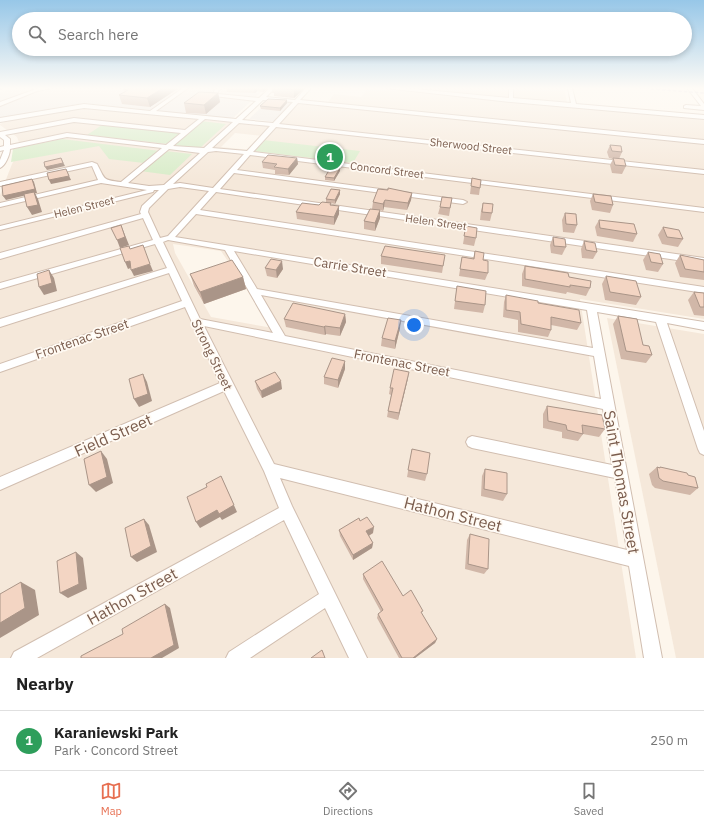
<!DOCTYPE html>
<html lang="en">
<head>
<meta charset="utf-8">
<style>
  :root { --surface:#fff; --page:#f6f6f6; --text:#222; --muted:#767676; --line:#e0e0e0; --accent:#e76f51 }
  body { margin:0; font-family:"IBM Plex Sans",sans-serif; background:var(--page); color:var(--text) }
  .you { position:absolute; left:414px; top:325px; width:14px; height:14px; margin:-10px; border:3px solid #fff; border-radius:50%; background:#1a73e8; box-shadow:0 0 0 6px #1a73e833 }
  .badge { display:grid; place-items:center; width:26px; height:26px; border-radius:50%; background:var(--accent); color:#fff; font-size:13px; font-weight:700 }
  .pin { position:absolute; translate:-50% -50%; border:2px solid #fff; box-shadow:0 1px 4px #0006 }
  .list { margin:0; padding:0; list-style:none }
  h2 { display:flex; justify-content:space-between; align-items:center; height:52px; margin:0; padding:0 16px; font-size:17px }
  h2 small { font-size:13px; font-weight:400; color:var(--muted) }
  .list li { display:grid; grid-template-columns:26px 1fr auto; gap:12px; align-items:center; box-sizing:border-box; height:60px; padding:0 16px; border-top:1px solid var(--line) }
  .list b { display:block; font-size:15px; white-space:nowrap }
  .list p { margin:0; font-size:13px; white-space:nowrap; color:var(--muted) }
  .list em { font-size:13px; font-style:normal; color:var(--muted) }
  .icon { flex:none; width:22px; height:22px; fill:none; stroke:currentColor; stroke-width:2; stroke-linecap:round; stroke-linejoin:round }
  .map { position:relative; flex:none; width:704px; height:658px; overflow:hidden }
  .search { position:absolute; background:var(--surface); box-shadow:0 2px 6px #0003; left:12px; right:12px; top:12px; height:44px; display:flex; align-items:center; gap:10px; box-sizing:border-box; padding:0 14px; border-radius:22px; color:var(--muted); font-size:15px }
  .sheet { height:112px; background:var(--surface) }
  nav { display:flex; justify-content:space-around; align-items:center; box-sizing:border-box; height:56px; border-top:1px solid var(--line); background:var(--surface); font-size:11px; color:var(--muted) }
  nav a { display:grid; justify-items:center; gap:2px }
  nav .on { color:var(--accent) }
  .map>svg:first-child { display:block }
  .residential { fill:#f5e8da; fill-rule:evenodd }
  .industrial { fill:#efe9e4 }
  .green { fill:#d8ecc9 }
  .lines { fill:none; stroke-linecap:round; stroke-linejoin:round }
  .minor-casing { stroke:#d1beb0; stroke-width:2 }
  .minor { fill:#fff; fill-rule:evenodd }
  .rail { stroke:#b9a8c9; stroke-width:1.5; stroke-dasharray:3.5 2; stroke-linecap:butt }
  .wall { fill:#d1b7a8 }
  .shaded-wall { fill:#aa9588 }
  .building { fill:#f3d5c3; stroke:#aa9588 }
  .labels { text-anchor:middle; dominant-baseline:central; stroke-width:3.5; stroke-linejoin:round; paint-order:stroke }
  .far-street-label { font-size:11px; fill:#7a5c4d; stroke:#fffaf3 }
  .street-label { font-size:13px; fill:#7a5c4d; stroke:#fffaf3 }
  .near-street-label { font-size:16px; fill:#7a5c4d; stroke:#fffaf3 }
</style>
</head>
<body>
<div class="map">
<svg width="704" height="658" viewBox="0 0 704 658">
  <rect width="100%" height="100%" fill="#fdf6ec"/>
  <g class="residential">
    <path d="M399 88H564L568 107 704 120V319L580 299 636 658H0V195L12 164 21 148 17 137 0 125V124L5 122 79 108 276 127 297 104 325 106 334 94 361 97 367 89 398 91ZM235 133 263 136 250 150 221 147ZM173 244 221 251 273 328 211 317 175 253Z"/>
    <path d="M607 318 704 334V658H676Z"/>
  </g>
  <g class="industrial">
    <path d="M20 88H265L232 119 84 103 0 118V92Z"/>
    <path d="M268 101 293 103 276 122 249 119Z"/>
  </g>
  <g class="green">
    <path d="M201 121 226 124 200 148 172 145Z"/>
    <path d="M102 125 181 133 168 144 87 135Z"/>
    <path d="M62 139 160 151 144 163 109 159 99 146 11 162 13 149Z"/>
    <path d="M263 140 360 151 353 163 253 151Z"/>
    <path d="M165 151 192 154 170 175 140 171Z"/>
  </g>
  <g class="lines">
    <defs>
      <g id="minor">
        <path d="M39 88H52L37 91 0 106V102Z"/>
        <path d="M183 88H188L156 111 236 119 256 101 214 96V91L217 88H222L218 91V94L259 98 270 88H275L266 97 295 100 306 88H311L300 100 704 140V144L298 103 279 124 704 170V174L276 127 253 152 704 208V212L250 155 237 170 463 200 467 202 463 204 234 173 220 189 704 258V264L216 192 200 210 704 287V293L196 214 175 237 704 322V330L667 323 704 431V455L700 453 698 449 656 322 597 312 662 658H644L629 566 280 478 292 506 367 658H349L325 608 250 658H226L229 652 319 594 284 520 37 658H11L14 652 279 508 264 471 224 391 0 490V477L220 383 185 307 0 372V364L182 301 169 273 0 327V319L167 268 155 244 0 289V283L153 240 143 218 0 259V253L141 214 140 212 142 206 159 190H154L153 192 0 230V226L147 190 101 183 0 207V203L98 180 92 166 0 186V182L92 162 97 164C105 179 102 180 121 182L162 148 67 137 10 149C10 155 5 166 0 168V160L4 150 0 151V147L4 146V140L0 137V132L74 118 185 130 199 119 84 108 0 122V118L84 104 150 111ZM263 100 293 102 273 123 242 120ZM205 119 233 122 204 148 173 146ZM74 122 181 133 166 145 67 133 10 145V139L5 135ZM239 123 270 126 247 151 212 148ZM169 149 200 153 164 185 149 186 128 183ZM216 151 244 154 213 188 180 183 173 184 208 152ZM180 187 209 191 168 236 160 238 148 212 149 208 168 189ZM168 240 225 250 273 333 200 319 163 242ZM234 251 587 310 593 348 257 289ZM261 295 594 356 601 399 285 336ZM204 326 603 409 612 465 472 436 468 438 466 442 468 446 472 448 615 478 627 550 274 464Z"/>
        <path d="M385 88H405L509 98V88H513V98L571 103 568 88H572L576 104 704 115V119L511 102Z"/>
        <path d="M687 88H692L704 104V110L684 108V106L686 105 701 106Z"/>
      </g>
    </defs>
    <use href="#minor" class="minor-casing"/>
    <use href="#minor" class="minor"/>
    <g class="rail">
      <path d="M640 88 704 93"/>
      <path d="M0 89 5 88"/>
    </g>
  </g>
  <g class="wall">
    <path d="M179 88 150 107 122 104 119 95 124 92 123 89Z"/>
    <path d="M226 88H268L263 92 257 91 255 93 227 92Z"/>
    <path d="M272 88H305L294 98 274 96V93H272Z"/>
    <path d="M218 93 220 102 206 114 186 113 184 103Z"/>
    <path d="M287 103 280 111 261 109 260 106Z"/>
    <path d="M610 145 622 152 619 159 626 166 622 174 612 173 610 165 613 159 609 158 607 152Z"/>
    <path d="M297 158 298 164 289 175 275 174V170L263 168 262 162Z"/>
    <path d="M340 171 334 181 325 180V177Z"/>
    <path d="M472 178 480 188 479 195 470 194Z"/>
    <path d="M340 190V194L335 204 331 203V205L339 214 334 225 297 219 296 212 319 205 326 202V199Z"/>
    <path d="M412 193 411 200 407 210 384 207 383 211 380 210V218L375 231 364 229V221L372 209 373 202Z"/>
    <path d="M593 194 613 205 610 213 592 210 590 201Z"/>
    <path d="M452 198 449 216 438 214 440 207Z"/>
    <path d="M483 203 492 213 490 221 480 220 481 211Z"/>
    <path d="M565 213 577 225 574 233 563 232 562 220Z"/>
    <path d="M599 220 637 234 633 242 597 236 595 227Z"/>
    <path d="M466 226 476 238 474 246 463 244Z"/>
    <path d="M663 227 683 239 678 247 662 244 658 235Z"/>
    <path d="M553 237 566 247 562 255 551 253 550 245Z"/>
    <path d="M584 241 597 252 593 259 582 258 581 249Z"/>
    <path d="M475 251 483 260 488 273 485 280 459 276 462 257 473 259Z"/>
    <path d="M648 252 663 264 658 272 646 270 643 260Z"/>
    <path d="M445 255 442 273 381 264V256Z"/>
    <path d="M680 255 704 260V280L680 277 675 263Z"/>
    <path d="M525 266 569 277 590 288 586 296 567 292 566 294 522 286V274Z"/>
    <path d="M265 268 283 269 277 278 267 276Z"/>
    <path d="M190 274 243 277 246 289 204 304 194 286Z"/>
    <path d="M606 276 641 297 636 305 605 300 602 284Z"/>
    <path d="M457 286 485 305 483 313 454 309Z"/>
    <path d="M694 292 704 293V316L694 315 688 300Z"/>
    <path d="M506 295 538 303 581 323 577 330 551 325V330L548 337 518 332V320L503 317 504 302Z"/>
    <path d="M345 314 346 322 340 336 326 334 325 335 286 327 284 319Z"/>
    <path d="M618 316 643 345 652 355 646 363 621 359 613 324Z"/>
    <path d="M400 328 395 349 381 346 382 338Z"/>
    <path d="M345 369 338 388 324 384V377Z"/>
    <path d="M408 378 398 420 387 417 388 411 391 395 389 394 390 388Z"/>
    <path d="M255 381 282 389 262 398 257 389Z"/>
    <path d="M547 406 605 429 599 437 583 434 578 441 562 438V432L543 428V414Z"/>
    <path d="M412 449 427 474 425 481 407 477Z"/>
    <path d="M657 467 659 468 660 467 688 475 698 488 690 495 655 488 652 485 649 474Z"/>
    <path d="M485 469 507 494 503 501 481 496 482 476Z"/>
    <path d="M360 521 373 533 369 536 373 543 372 548 353 560 340 536 339 530Z"/>
    <path d="M470 534 488 569 484 574 465 569 467 540Z"/>
    <path d="M363 574 403 596 422 614 437 639 435 643 415 658H399L377 618 378 614 381 612 363 579Z"/>
  </g>
  <g class="shaded-wall">
    <path d="M163 88H179L150 107 147 98Z"/>
    <path d="M254 88H257V91L255 93Z"/>
    <path d="M263 88H268L263 92Z"/>
    <path d="M295 88H305L294 98V90Z"/>
    <path d="M218 93 220 102 206 114 204 105Z"/>
    <path d="M287 100V103L280 111V108Z"/>
    <path d="M61 158 65 166 47 170 45 167Z"/>
    <path d="M297 158 298 164 289 175 288 169Z"/>
    <path d="M340 168V171L334 181V178Z"/>
    <path d="M66 169 71 180 51 184 49 180Z"/>
    <path d="M32 179 34 182 37 193H35L38 199 42 212 32 215 27 207 35 193 6 200 3 196Z"/>
    <path d="M340 190V194L335 204V200Z"/>
    <path d="M412 193 411 200 407 210 408 203Z"/>
    <path d="M385 200 384 207 383 211V204Z"/>
    <path d="M339 206V214L334 225V217Z"/>
    <path d="M380 210V218L375 231V223Z"/>
    <path d="M121 225 129 245 120 248 117 240Z"/>
    <path d="M130 261 133 267 128 269 125 262Z"/>
    <path d="M282 261 283 269 277 278 276 270Z"/>
    <path d="M150 264 153 271 134 276 131 270Z"/>
    <path d="M49 270 54 278 57 291 44 295 39 287Z"/>
    <path d="M243 277 246 289 204 304 200 292Z"/>
    <path d="M345 314 346 322 340 336V328Z"/>
    <path d="M401 320 400 328 395 349V341Z"/>
    <path d="M325 326 326 334 325 335 324 327Z"/>
    <path d="M345 361V369L338 388V380Z"/>
    <path d="M409 372 408 378 398 420 399 413Z"/>
    <path d="M143 374 147 382 152 401 139 407 134 399Z"/>
    <path d="M281 381 282 389 262 398 261 391Z"/>
    <path d="M101 451 107 459 113 483 96 492 89 485Z"/>
    <path d="M221 476 237 512 222 520 220 517 200 528 196 522Z"/>
    <path d="M144 519 149 525 157 552 137 562 131 557Z"/>
    <path d="M374 527 373 533 366 537V531Z"/>
    <path d="M373 543 372 548 353 560V555Z"/>
    <path d="M76 552 83 558 87 589 68 598 60 593Z"/>
    <path d="M21 582 35 590 39 615 0 638V623Z"/>
    <path d="M165 604 170 608 179 648 162 658H151Z"/>
    <path d="M437 639 435 643 415 658H413Z"/>
  </g>
  <g class="building">
    <path d="M125 88H163L147 98 119 95 128 90 123 89Z"/>
    <path d="M279 88H295L294 90Z"/>
    <path d="M199 92 218 93 204 105 184 103Z"/>
    <path d="M268 99 287 100 280 108 260 106Z"/>
    <path d="M610 145 621 146 622 152 612 151Z"/>
    <path d="M268 155 297 158 288 169 274 167 277 164 262 162Z"/>
    <path d="M61 158 63 163 45 167 44 162Z"/>
    <path d="M613 158 624 159 626 166 615 165Z"/>
    <path d="M331 167 340 168 334 178 325 177Z"/>
    <path d="M66 169 69 176 49 180 47 173Z"/>
    <path d="M472 178 481 180 480 188 471 186Z"/>
    <path d="M32 179 35 189 3 196 2 186Z"/>
    <path d="M388 188 412 193 408 203 385 200 383 204 373 202 378 189 388 190Z"/>
    <path d="M331 189 340 190 335 200 326 199Z"/>
    <path d="M34 192 38 205 27 207 24 194Z"/>
    <path d="M593 194 611 196 613 205 595 202Z"/>
    <path d="M442 197 452 198 450 208 440 207Z"/>
    <path d="M322 202 331 203 330 205 339 206 334 217 296 212 302 203 319 205Z"/>
    <path d="M483 203 493 204 492 213 482 212Z"/>
    <path d="M370 209 380 210 375 223 364 221Z"/>
    <path d="M565 213 576 214 577 225 566 224Z"/>
    <path d="M599 220 634 224 637 234 600 228Z"/>
    <path d="M121 225 125 237 117 240 111 228Z"/>
    <path d="M466 226 477 228 476 238 464 236Z"/>
    <path d="M663 227 679 230 683 239 667 237Z"/>
    <path d="M553 237 565 239 566 247 554 246Z"/>
    <path d="M584 241 595 243 597 252 586 250Z"/>
    <path d="M143 245 150 264 131 270 130 261 125 262 120 248 129 246 130 249Z"/>
    <path d="M385 246 445 255 443 266 381 256Z"/>
    <path d="M475 251 484 253 483 260 488 261V273L460 269 462 257 474 259Z"/>
    <path d="M648 252 660 254 663 264 651 262Z"/>
    <path d="M680 255 704 260V272L685 269Z"/>
    <path d="M271 259 282 261 276 270 265 268Z"/>
    <path d="M232 260 243 277 200 292 190 274Z"/>
    <path d="M525 266 568 273 569 277 591 281 590 288 570 285V287L525 279Z"/>
    <path d="M49 270 52 283 39 287 37 274Z"/>
    <path d="M606 276 636 281 641 297 610 292Z"/>
    <path d="M457 286 486 291 485 305 455 301Z"/>
    <path d="M694 292 704 293V307H700Z"/>
    <path d="M506 295 538 301V303L579 310 581 323 551 317V330L521 324 520 312 506 310Z"/>
    <path d="M293 303 345 314 340 328 325 326 324 327 284 319Z"/>
    <path d="M618 316 637 319 643 345 649 346 652 355 626 351Z"/>
    <path d="M388 318 401 320 395 341 382 338Z"/>
    <path d="M332 358 345 361 338 380 324 377Z"/>
    <path d="M394 369 409 372 399 413 388 411 393 388H390Z"/>
    <path d="M275 372 281 381 261 391 255 381Z"/>
    <path d="M143 374 148 394 134 399 129 379Z"/>
    <path d="M547 406 602 415 605 429 582 425 583 434 567 430 566 425 548 421Z"/>
    <path d="M412 449 430 453 427 474 408 470Z"/>
    <path d="M101 451 107 477 89 485 84 459Z"/>
    <path d="M657 467 660 468V467L687 473 688 475 695 477 698 488 663 481 659 478Z"/>
    <path d="M485 469 507 473V494L484 489Z"/>
    <path d="M221 476 234 505 219 514 217 510 196 522 187 497 207 487 206 484Z"/>
    <path d="M367 517 374 527 366 531 373 543 353 555 339 530 359 518 360 521Z"/>
    <path d="M144 519 151 546 131 557 125 528Z"/>
    <path d="M470 534 489 539 488 569 468 564Z"/>
    <path d="M76 552 79 584 60 593 57 561Z"/>
    <path d="M382 561 403 596 411 590 423 611 421 612 437 639 413 658H402L378 614 383 610 363 574Z"/>
    <path d="M21 582 25 608 0 623V594Z"/>
    <path d="M165 604 174 645 151 658H81V656L123 634 122 629Z"/>
    <path d="M322 650 325 658H311Z"/>
  </g>
  <linearGradient id="sky" x2="0" y2="1"><stop stop-color="#97c7e8"/><stop offset="0.49" stop-color="#fefbf6"/><stop offset="1" stop-color="#fefbf6" stop-opacity="0"/></linearGradient>
  <rect width="704" height="180" fill="url(#sky)"/>
  <g class="labels">
    <g class="far-street-label">
      <text transform="translate(471 146) rotate(6)">Sherwood Street</text>
      <text transform="translate(387 170) rotate(7)">Concord Street</text>
      <text transform="translate(84 207) rotate(-14)">Helen Street</text>
      <text transform="translate(436 222) rotate(8)">Helen Street</text>
    </g>
    <g class="street-label">
      <text transform="translate(350 267) rotate(9)">Carrie Street</text>
      <text transform="translate(82 339) rotate(-19)">Frontenac Street</text>
      <text transform="translate(212 355) rotate(64)">Strong Street</text>
      <text transform="translate(402 363) rotate(11)">Frontenac Street</text>
    </g>
    <g class="near-street-label">
      <text transform="translate(113 435) rotate(-24)">Field Street</text>
      <text transform="translate(622 482) rotate(80)">Saint Thomas Street</text>
      <text transform="translate(453 514) rotate(14)">Hathon Street</text>
      <text transform="translate(132 596) rotate(-29)">Hathon Street</text>
    </g>
  </g>
</svg>
<div class="you"></div>
<div class="pin badge" style="left:330px;top:157px;background:#2e9e5b">1</div>
<div class="search"><svg class="icon" aria-label="search" viewBox="0 0 24 24"><circle cx="10" cy="10" r="6"/><path d="M15 15l6 6"/></svg>Search here</div>
</div>
<section class="sheet">
<h2>Nearby<small></small></h2>
<ul class="list">
<li><span class="badge" style="background:#2e9e5b">1</span><div><b>Karaniewski Park</b><p>Park · Concord Street</p></div><em>250 m</em></li>
</ul>
</section>
<nav>
<a class="on"><svg class="icon" aria-label="map" viewBox="0 0 24 24"><path d="M3 6l6-2 6 2 6-2v14l-6 2-6-2-6 2zM9 4v14M15 6v14"/></svg>Map</a>
<a><svg class="icon" aria-label="directions" viewBox="0 0 24 24"><path d="M12 3l9 9-9 9-9-9zM9 14v-3h6M13 9l2 2-2 2"/></svg>Directions</a>
<a><svg class="icon" aria-label="saved" viewBox="0 0 24 24"><path d="M7 4h10v16l-5-4-5 4z"/></svg>Saved</a>
</nav>
</body>
</html>
